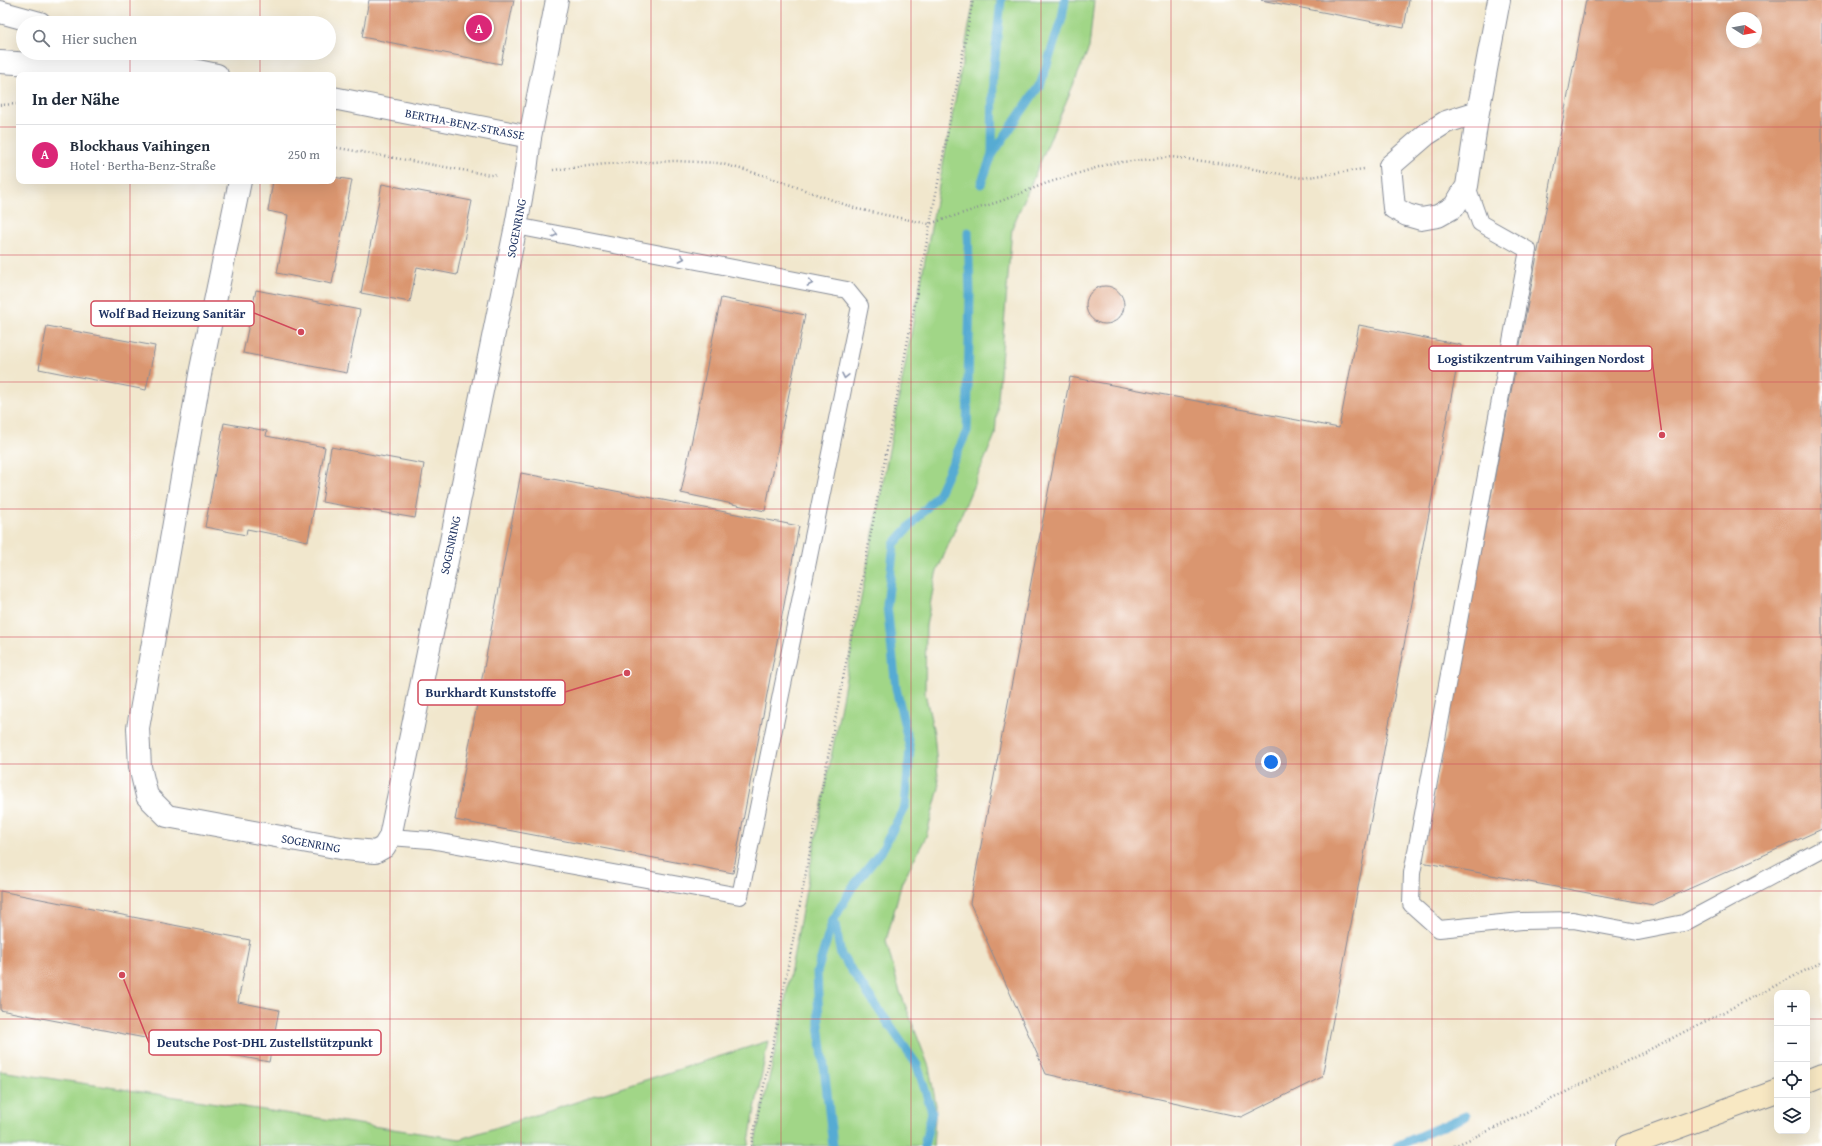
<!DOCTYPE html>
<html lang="de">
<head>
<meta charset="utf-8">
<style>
  :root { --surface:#fff; --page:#f6f6f7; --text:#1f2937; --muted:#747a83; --line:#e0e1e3; --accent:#db2777 }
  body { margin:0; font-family:"Gentium Book Plus",serif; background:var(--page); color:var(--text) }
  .controls { position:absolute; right:12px; bottom:12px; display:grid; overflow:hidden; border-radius:8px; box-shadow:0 4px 16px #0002 }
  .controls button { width:36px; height:36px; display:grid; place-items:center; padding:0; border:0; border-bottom:1px solid var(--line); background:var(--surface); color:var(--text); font:20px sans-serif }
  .compass { position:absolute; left:1726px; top:12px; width:36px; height:36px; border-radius:50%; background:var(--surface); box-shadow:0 4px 16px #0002; rotate:101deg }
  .you { position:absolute; left:1271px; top:762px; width:14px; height:14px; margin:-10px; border:3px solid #fff; border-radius:50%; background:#1a73e8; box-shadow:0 0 0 6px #1a73e833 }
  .badge { display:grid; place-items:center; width:26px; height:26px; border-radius:50%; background:var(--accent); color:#fff; font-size:13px; font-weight:700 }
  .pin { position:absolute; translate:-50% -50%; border:2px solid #fff; box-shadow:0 1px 4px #0006 }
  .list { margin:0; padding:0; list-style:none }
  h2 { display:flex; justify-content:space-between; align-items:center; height:52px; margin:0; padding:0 16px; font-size:17px }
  h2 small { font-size:13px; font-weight:400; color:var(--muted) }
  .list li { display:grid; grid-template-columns:26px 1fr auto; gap:12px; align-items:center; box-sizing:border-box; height:60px; padding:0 16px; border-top:1px solid var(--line) }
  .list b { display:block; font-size:15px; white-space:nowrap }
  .list p { margin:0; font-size:13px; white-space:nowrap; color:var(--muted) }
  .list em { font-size:13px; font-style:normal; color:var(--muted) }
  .icon { flex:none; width:22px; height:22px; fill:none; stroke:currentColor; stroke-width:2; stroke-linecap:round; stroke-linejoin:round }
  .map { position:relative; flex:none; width:1822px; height:1146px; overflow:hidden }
  .search { position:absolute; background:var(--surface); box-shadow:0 4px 16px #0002; left:16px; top:16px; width:320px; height:44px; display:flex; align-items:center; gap:10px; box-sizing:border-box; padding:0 14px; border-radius:22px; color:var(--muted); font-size:15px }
  .panel { position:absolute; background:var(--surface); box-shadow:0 4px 16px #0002; left:16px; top:72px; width:320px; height:112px; border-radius:8px }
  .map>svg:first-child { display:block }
  .green { fill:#a1d687; stroke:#5e8272 }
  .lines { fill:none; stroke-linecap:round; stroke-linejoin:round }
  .stream { stroke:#57abd3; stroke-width:9 }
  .building { fill:#da966f; fill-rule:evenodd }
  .lane-casing { stroke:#868b96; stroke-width:18 }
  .street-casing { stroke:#868b96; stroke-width:24 }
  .secondary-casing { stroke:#868b96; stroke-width:24 }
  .path { stroke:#868b96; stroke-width:2.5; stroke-dasharray:1 3; stroke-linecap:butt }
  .lane { stroke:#fff; stroke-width:16 }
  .street { stroke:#fff; stroke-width:22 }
  .secondary { stroke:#f8e8c3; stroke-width:22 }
  .oneway { stroke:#8d97ae }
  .grid { fill:none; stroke:#d1495b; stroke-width:1; stroke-opacity:0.55 }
  .labels { text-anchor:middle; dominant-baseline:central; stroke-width:3; stroke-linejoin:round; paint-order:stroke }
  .street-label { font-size:12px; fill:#1b2f5e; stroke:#fff }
  .leader { fill:none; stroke:#d1495b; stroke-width:1.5 }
  .callout-dot { fill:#d1495b; stroke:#fff; stroke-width:1.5 }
  .callout { fill:#fff; stroke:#d1495b; stroke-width:1.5 }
  .callout-label { font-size:13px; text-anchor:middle; font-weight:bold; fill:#1b2f5e }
</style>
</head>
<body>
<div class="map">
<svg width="1822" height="1146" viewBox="0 0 1822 1146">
  <rect width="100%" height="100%" fill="#fff"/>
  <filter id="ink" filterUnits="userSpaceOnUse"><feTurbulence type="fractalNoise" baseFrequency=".025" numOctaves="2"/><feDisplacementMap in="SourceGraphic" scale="8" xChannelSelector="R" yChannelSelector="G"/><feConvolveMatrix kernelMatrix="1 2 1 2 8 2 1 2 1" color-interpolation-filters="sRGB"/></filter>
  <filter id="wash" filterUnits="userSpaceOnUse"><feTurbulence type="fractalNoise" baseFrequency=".012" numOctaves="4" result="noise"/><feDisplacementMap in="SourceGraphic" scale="16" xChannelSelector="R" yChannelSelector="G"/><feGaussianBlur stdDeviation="0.9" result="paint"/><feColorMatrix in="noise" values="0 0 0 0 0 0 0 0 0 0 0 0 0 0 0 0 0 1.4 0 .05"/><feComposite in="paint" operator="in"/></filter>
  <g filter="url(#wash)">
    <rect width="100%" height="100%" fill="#f1e7cd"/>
    <g class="green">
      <path d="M974 0H1094L1089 48 1012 228 995 435 936 574 926 626 925 693 934 733 939 788 926 837 902 882 886 941 899 989 929 1067 936 1105 933 1146H754L778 1038Z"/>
      <path d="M768 1041 748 1146H0V1071L460 1139Z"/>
    </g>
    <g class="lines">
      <g class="stream">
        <path d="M992 155 993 76 1001 0"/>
        <path d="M981 184 992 155 1041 83 1062 18 1065 0"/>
        <path d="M833 1146 819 1023 817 972 833 920"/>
        <path d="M924 1146 932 1112 917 1065 841 955 834 919 851 889 881 852 905 806 910 749 896 688 887 605 894 544 938 495 967 431 970 293 968 232"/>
        <path d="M1397 1146 1466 1116"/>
      </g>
    </g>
    <g id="blocks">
      <g class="building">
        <path d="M369 0H514L501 64 362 37Z"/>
        <path d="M1261 0H1409L1404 28Z"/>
        <path d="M1586 0H1822V829L1653 905 1421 862ZM1732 18H1756V42H1732Z"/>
        <path d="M333 177 352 180 332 284 277 273 288 215 268 211 273 181H333Z"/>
        <path d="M382 184 472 201 457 275 417 267 410 302 361 293Z"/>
        <circle cx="1105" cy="305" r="19"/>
        <path d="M256 290 360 310 347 373 243 353Z"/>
        <path d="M721 298 805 315 765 511 681 493Z"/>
        <path d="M1359 325 1461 345 1322 1077 1241 1117 1046 1074 970 903 1070 377 1339 428Z"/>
        <path d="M47 326 155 346 146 390 39 369Z"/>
        <path d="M224 423 267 431 266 436 325 447 308 541 247 529 246 535 205 527Z"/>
        <path d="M331 447 424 464 415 518 322 502Z"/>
        <path d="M521 473 799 526 733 873 455 820Z"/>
        <path d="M0 891 250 940 238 1002 279 1010 269 1062 0 1010Z"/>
      </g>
    </g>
  </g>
  <g filter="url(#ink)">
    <use href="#blocks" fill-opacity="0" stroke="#868b96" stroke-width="1"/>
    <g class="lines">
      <defs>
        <g id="lane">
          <path d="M1467 186 1480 223 1528 250 1412 873 1411 904 1439 929 1522 921 1573 920 1638 932 1684 923 1822 849"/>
          <path d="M390 837 430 840 740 896 860 306 847 290 516 226"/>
        </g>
        <g id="street">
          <path d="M0 12 40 23"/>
          <path d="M137 56 150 61 217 75"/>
          <path d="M0 62 81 67 150 61"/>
          <path d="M333 98 530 137"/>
          <path d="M1478 112 1446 122 1427 134 1390 166 1394 208 1407 215 1421 219 1438 216 1454 207 1467 186 1478 112 1499 0"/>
          <path d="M240 181 201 369 138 728 140 767 147 796 167 816 346 849 375 852 384 847 390 837 516 226 526 171 530 137 557 0"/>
        </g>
        <g id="secondary">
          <path d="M1807 1081 1822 1075"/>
          <path d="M1627 1146 1777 1091"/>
        </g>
      </defs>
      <use href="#lane" class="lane-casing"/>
      <use href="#street" class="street-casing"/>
      <use href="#secondary" class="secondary-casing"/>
      <g class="path">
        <path d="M0 105 19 104"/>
        <path d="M333 147 490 175 498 174"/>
        <path d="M553 170 606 164 675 161 719 163 766 176 857 209 929 224 1001 201 1047 183 1112 163 1172 157 1232 165 1302 178 1364 169"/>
        <path d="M751 1146 774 1039 973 0"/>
        <path d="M1454 1146 1495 1128 1822 962"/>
      </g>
      <use href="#lane" class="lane"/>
      <use href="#street" class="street"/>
      <use href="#secondary" class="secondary"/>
    </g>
    <defs><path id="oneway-chevron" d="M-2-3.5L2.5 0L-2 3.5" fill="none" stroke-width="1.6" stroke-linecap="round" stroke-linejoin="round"/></defs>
    <g class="oneway">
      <use href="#oneway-chevron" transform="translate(555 234) rotate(11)"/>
      <use href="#oneway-chevron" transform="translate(682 258) rotate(11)"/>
      <use href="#oneway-chevron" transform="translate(810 283) rotate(11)"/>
      <use href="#oneway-chevron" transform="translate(845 376) rotate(102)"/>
    </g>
  </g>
  <path class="grid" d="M130 0V23M260 0V23M390 0V1146M521 0V1146M651 0V1146M781 0V1146M911 0V1146M1041 0V1146M1171 0V1146M1301 0V1146M1432 0V1146M1562 0V1146M1692 0V1146M130 53V75M260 53V75M0 127H19M333 127H1822M130 181V1146M260 181V1146M0 255H1822M0 382H1822M0 509H1822M0 637H1822M0 764H1822M0 891H1822M0 1019H1777M1807 1019H1822"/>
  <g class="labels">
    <g class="street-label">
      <text transform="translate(465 124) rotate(11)">BERTHA-BENZ-STRASSE</text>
      <text transform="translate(516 228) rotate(-79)">SOGENRING</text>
      <text transform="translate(450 545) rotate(-78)">SOGENRING</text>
      <text transform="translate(311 843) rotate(10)">SOGENRING</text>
    </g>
  </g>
  <path class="leader" d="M301 332L254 313M1662 435L1652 359M627 673L565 692M122 975L149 1043"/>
  <g class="callout-dot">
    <circle cx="301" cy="332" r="4"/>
    <circle cx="1662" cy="435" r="4"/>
    <circle cx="627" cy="673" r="4"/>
    <circle cx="122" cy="975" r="4"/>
  </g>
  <g class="callout">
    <rect x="91" y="301" width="163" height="25" rx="4"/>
    <rect x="1429" y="346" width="223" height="25" rx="4"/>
    <rect x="418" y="680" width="147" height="25" rx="4"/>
    <rect x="149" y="1030" width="232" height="25" rx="4"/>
  </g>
  <g class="callout-label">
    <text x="172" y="318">Wolf Bad Heizung Sanitär</text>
    <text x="1541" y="363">Logistikzentrum Vaihingen Nordost</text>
    <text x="491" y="697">Burkhardt Kunststoffe</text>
    <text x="265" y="1047">Deutsche Post-DHL Zustellstützpunkt</text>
  </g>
</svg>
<div class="controls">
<button>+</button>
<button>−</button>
<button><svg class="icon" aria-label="locate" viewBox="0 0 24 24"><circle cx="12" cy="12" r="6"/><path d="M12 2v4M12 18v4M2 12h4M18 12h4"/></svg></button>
<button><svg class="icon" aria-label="layers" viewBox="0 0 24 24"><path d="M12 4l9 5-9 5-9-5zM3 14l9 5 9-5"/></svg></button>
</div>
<svg class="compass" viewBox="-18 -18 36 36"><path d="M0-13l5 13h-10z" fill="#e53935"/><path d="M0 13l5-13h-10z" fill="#747a83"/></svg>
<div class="you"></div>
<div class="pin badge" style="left:479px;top:28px">A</div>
<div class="search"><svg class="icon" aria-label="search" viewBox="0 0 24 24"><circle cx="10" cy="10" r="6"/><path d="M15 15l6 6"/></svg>Hier suchen</div>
<section class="panel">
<h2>In der Nähe<small></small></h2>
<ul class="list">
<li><span class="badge">A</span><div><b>Blockhaus Vaihingen</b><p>Hotel · Bertha-Benz-Straße</p></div><em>250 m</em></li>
</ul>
</section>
</div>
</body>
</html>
